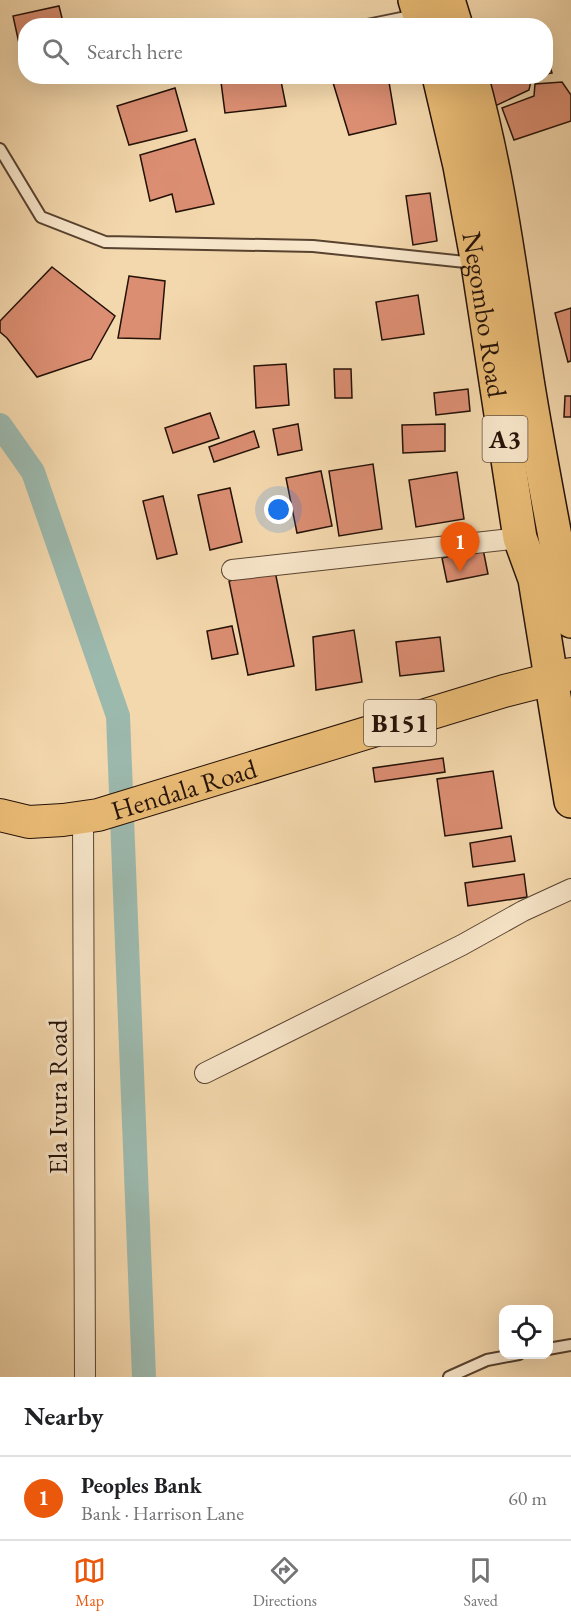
<!DOCTYPE html>
<html lang="en">
<head>
<meta charset="utf-8">
<style>
  :root { --surface:#fff; --page:#f6f6f6; --text:#202124; --muted:#757577; --line:#e0e0e0; --accent:#ea580c }
  body { margin:0; font-family:"EB Garamond",serif; background:var(--page); color:var(--text) }
  .controls { position:absolute; right:18px; bottom:18px; display:grid; overflow:hidden; border-radius:12px; box-shadow:0 6px 24px #0002 }
  .controls button { width:54px; height:54px; display:grid; place-items:center; padding:0; border:0; border-bottom:2px solid var(--line); background:var(--surface); color:var(--text); font:30px sans-serif }
  .you { position:absolute; left:279px; top:510px; width:21px; height:21px; margin:-15px; border:4px solid #fff; border-radius:50%; background:#1a73e8; box-shadow:0 0 0 9px #1a73e833 }
  .badge { display:grid; place-items:center; width:39px; height:39px; border-radius:50%; background:var(--accent); color:#fff; font-size:20px; font-weight:700 }
  .pin { position:absolute; translate:-50% -50px; filter:drop-shadow(0 2px 3px #0008) }
  .pin::after { content:''; position:absolute; top:32px; width:21px; height:18px; background:inherit; clip-path:polygon(0 0,100% 0,50% 100%) }
  .list { margin:0; padding:0; list-style:none }
  h2 { display:flex; justify-content:space-between; align-items:center; height:78px; margin:0; padding:0 24px; font-size:26px }
  h2 small { font-size:20px; font-weight:400; color:var(--muted) }
  .list li { display:grid; grid-template-columns:39px 1fr auto; gap:18px; align-items:center; box-sizing:border-box; height:84px; padding:0 24px; border-top:2px solid var(--line) }
  .list b { display:block; font-size:22px; white-space:nowrap }
  .list p { margin:0; font-size:20px; white-space:nowrap; color:var(--muted) }
  .list em { font-size:20px; font-style:normal; color:var(--muted) }
  .icon { flex:none; width:33px; height:33px; fill:none; stroke:currentColor; stroke-width:2; stroke-linecap:round; stroke-linejoin:round }
  .map { position:relative; flex:none; width:571px; height:1377px; overflow:hidden }
  .search { position:absolute; background:var(--surface); box-shadow:0 6px 24px #0002; left:18px; right:18px; top:18px; height:66px; display:flex; align-items:center; gap:15px; box-sizing:border-box; padding:0 21px; border-radius:24px; color:var(--muted); font-size:22px }
  .sheet { height:162px; background:var(--surface) }
  nav { display:flex; justify-content:space-around; align-items:center; box-sizing:border-box; height:84px; border-top:2px solid var(--line); background:var(--surface); font-size:16px; color:var(--muted) }
  nav a { display:grid; justify-items:center; gap:3px }
  nav .on { color:var(--accent) }
  .map>svg:first-child { display:block }
  .lines { fill:none; stroke-linecap:round; stroke-linejoin:round }
  .canal { stroke:#9cb9ae; stroke-width:24 }
  .building { fill:#db8e72; stroke:#241107; stroke-width:1.5 }
  .service-casing { stroke:#584330; stroke-width:14 }
  .minor-casing { stroke:#584330; stroke-width:22 }
  .primary-casing { stroke:#241107; stroke-width:34 }
  .trunk-casing { stroke:#241107; stroke-width:36 }
  .service { stroke:#f8e6ca; stroke-width:10 }
  .minor { stroke:#f8e6ca; stroke-width:20 }
  .primary { stroke:#eabc76; stroke-width:32 }
  .trunk { stroke:#eabc76; stroke-width:33 }
  .labels { text-anchor:middle; dominant-baseline:central; stroke-width:6; stroke-linejoin:round; paint-order:stroke }
  .shield { fill:#f8e6ca; stroke:#645142; stroke-width:1.5 }
  .shield-label { font-size:26px; font-weight:bold; fill:#241107 }
  .street-label { font-size:27px; fill:#241107; stroke:#f8e6ca }
</style>
</head>
<body>
<div class="map">
<svg width="571" height="1377" viewBox="0 0 571 1377">
  <rect width="100%" height="100%" fill="#f4d8ad"/>
  <filter id="stains"><feTurbulence type="fractalNoise" baseFrequency=".00333" numOctaves="4"/><feColorMatrix values="0 0 0 0 .2 0 0 0 0 .09 0 0 0 0 .02 0 0 0 .5 -.17"/></filter>
  <radialGradient id="worn" r=".72"><stop offset=".6" stop-color="#630" stop-opacity="0"/><stop offset="1" stop-color="#630" stop-opacity=".3"/></radialGradient>
  <g class="lines">
    <path class="canal" d="M0 425 33 472 118 716 144 1377"/>
  </g>
  <g class="building">
    <path d="M59 6 64 26H26V66H24L13 16Z"/>
    <path d="M546 54 552 73 546 74Z"/>
    <path d="M236 76H280L286 106 225 113 221 82Z"/>
    <path d="M331 76H388L396 124 349 135Z"/>
    <path d="M488 76H532L529 90 493 107Z"/>
    <path d="M562 82 571 95V121L514 140 502 108 534 96 535 84Z"/>
    <path d="M175 88 187 131 129 145 117 106Z"/>
    <path d="M195 139 214 204 176 212 172 194 150 201 140 155Z"/>
    <path d="M430 193 437 241 413 245 406 196Z"/>
    <path d="M52 267 115 316 91 359 37 377 7 338 0 332V321Z"/>
    <path d="M129 276 165 281 160 339 118 338Z"/>
    <path d="M418 295 424 334 382 340 376 302Z"/>
    <path d="M571 308V361L568 362 555 313Z"/>
    <path d="M286 364 289 405 256 408 254 366Z"/>
    <path d="M334 369H351L352 398H335Z"/>
    <path d="M468 389 470 411 436 415 434 393Z"/>
    <path d="M565 396H571V417H564Z"/>
    <path d="M210 413 219 438 173 453 165 428Z"/>
    <path d="M298 424 302 450 278 455 273 429Z"/>
    <path d="M445 424V451L403 453 402 425Z"/>
    <path d="M254 431 259 447 214 462 209 447Z"/>
    <path d="M373 464 382 529 339 536 329 471Z"/>
    <path d="M321 471 332 526 297 533 286 478Z"/>
    <path d="M457 472 464 519 416 527 409 480Z"/>
    <path d="M230 488 242 542 210 550 198 495Z"/>
    <path d="M163 496 177 554 157 559 143 501Z"/>
    <path d="M483 549 488 574 447 582 442 558Z"/>
    <path d="M275 571 294 666 248 675 229 581Z"/>
    <path d="M232 626 238 654 212 659 207 631Z"/>
    <path d="M354 630 362 682 316 690 313 637Z"/>
    <path d="M440 637 444 671 400 676 396 642Z"/>
    <path d="M443 758 445 772 375 782 373 768Z"/>
    <path d="M493 771 502 828 445 836 437 779Z"/>
    <path d="M511 836 515 861 473 867 470 843Z"/>
    <path d="M524 874 527 897 468 906 465 883Z"/>
  </g>
  <g class="lines">
    <defs>
      <g id="service">
        <path d="M362 26 416 15"/>
        <path d="M0 149 41 217 105 242 313 246 475 263"/>
        <path d="M548 1349 571 1345"/>
        <path d="M449 1377 487 1360 519 1354"/>
      </g>
      <g id="minor">
        <path d="M232 570 520 538"/>
        <path d="M83 817 85 1377"/>
        <path d="M205 1073 462 945 523 911 571 889"/>
      </g>
      <g id="primary">
        <path id="s1" d="M0 815 29 822 63 820 98 815 504 691 571 674"/>
      </g>
      <g id="trunk">
        <path d="M415 0 423 26"/>
        <path d="M448 0 456 26"/>
        <path id="s2" d="M439 76 460 166 478 264 520 538 535 579 571 801"/>
        <path d="M471 76C499 176 511 278 527 380 540 461 556 541 571 621"/>
      </g>
    </defs>
    <use href="#service" class="service-casing"/>
    <use href="#minor" class="minor-casing"/>
    <use href="#primary" class="primary-casing"/>
    <use href="#trunk" class="trunk-casing"/>
    <use href="#service" class="service"/>
    <use href="#minor" class="minor"/>
    <use href="#primary" class="primary"/>
    <use href="#trunk" class="trunk"/>
  </g>
  <g class="labels">
    <g class="shield">
      <rect x="482.5" y="416" width="45" height="46" rx="4.5"/>
      <rect x="364" y="700" width="72" height="46" rx="4.5"/>
    </g>
    <g class="shield-label">
      <text x="505" y="439">A3</text>
      <text x="400" y="723">B151</text>
    </g>
    <g class="street-label">
      <text stroke="none"><textPath href="#s2" startOffset="243">Negombo Road</textPath></text>
      <text stroke="none"><textPath href="#s1" startOffset="189">Hendala Road</textPath></text>
      <text transform="translate(57 1097) rotate(-90)">Ela Ivura Road</text>
    </g>
  </g>
  <rect width="100%" height="100%" filter="url(#stains)"/>
  <rect width="100%" height="100%" fill="url(#worn)"/>
</svg>
<div class="controls">
<button><svg class="icon" aria-label="locate" viewBox="0 0 24 24"><circle cx="12" cy="12" r="6"/><path d="M12 2v4M12 18v4M2 12h4M18 12h4"/></svg></button>
</div>
<div class="you"></div>
<div class="pin badge" style="left:460px;top:572px">1</div>
<div class="search"><svg class="icon" aria-label="search" viewBox="0 0 24 24"><circle cx="10" cy="10" r="6"/><path d="M15 15l6 6"/></svg>Search here</div>
</div>
<section class="sheet">
<h2>Nearby<small></small></h2>
<ul class="list">
<li><span class="badge">1</span><div><b>Peoples Bank</b><p>Bank · Harrison Lane</p></div><em>60 m</em></li>
</ul>
</section>
<nav>
<a class="on"><svg class="icon" aria-label="map" viewBox="0 0 24 24"><path d="M3 6l6-2 6 2 6-2v14l-6 2-6-2-6 2zM9 4v14M15 6v14"/></svg>Map</a>
<a><svg class="icon" aria-label="directions" viewBox="0 0 24 24"><path d="M12 3l9 9-9 9-9-9zM9 14v-3h6M13 9l2 2-2 2"/></svg>Directions</a>
<a><svg class="icon" aria-label="saved" viewBox="0 0 24 24"><path d="M7 4h10v16l-5-4-5 4z"/></svg>Saved</a>
</nav>
</body>
</html>
